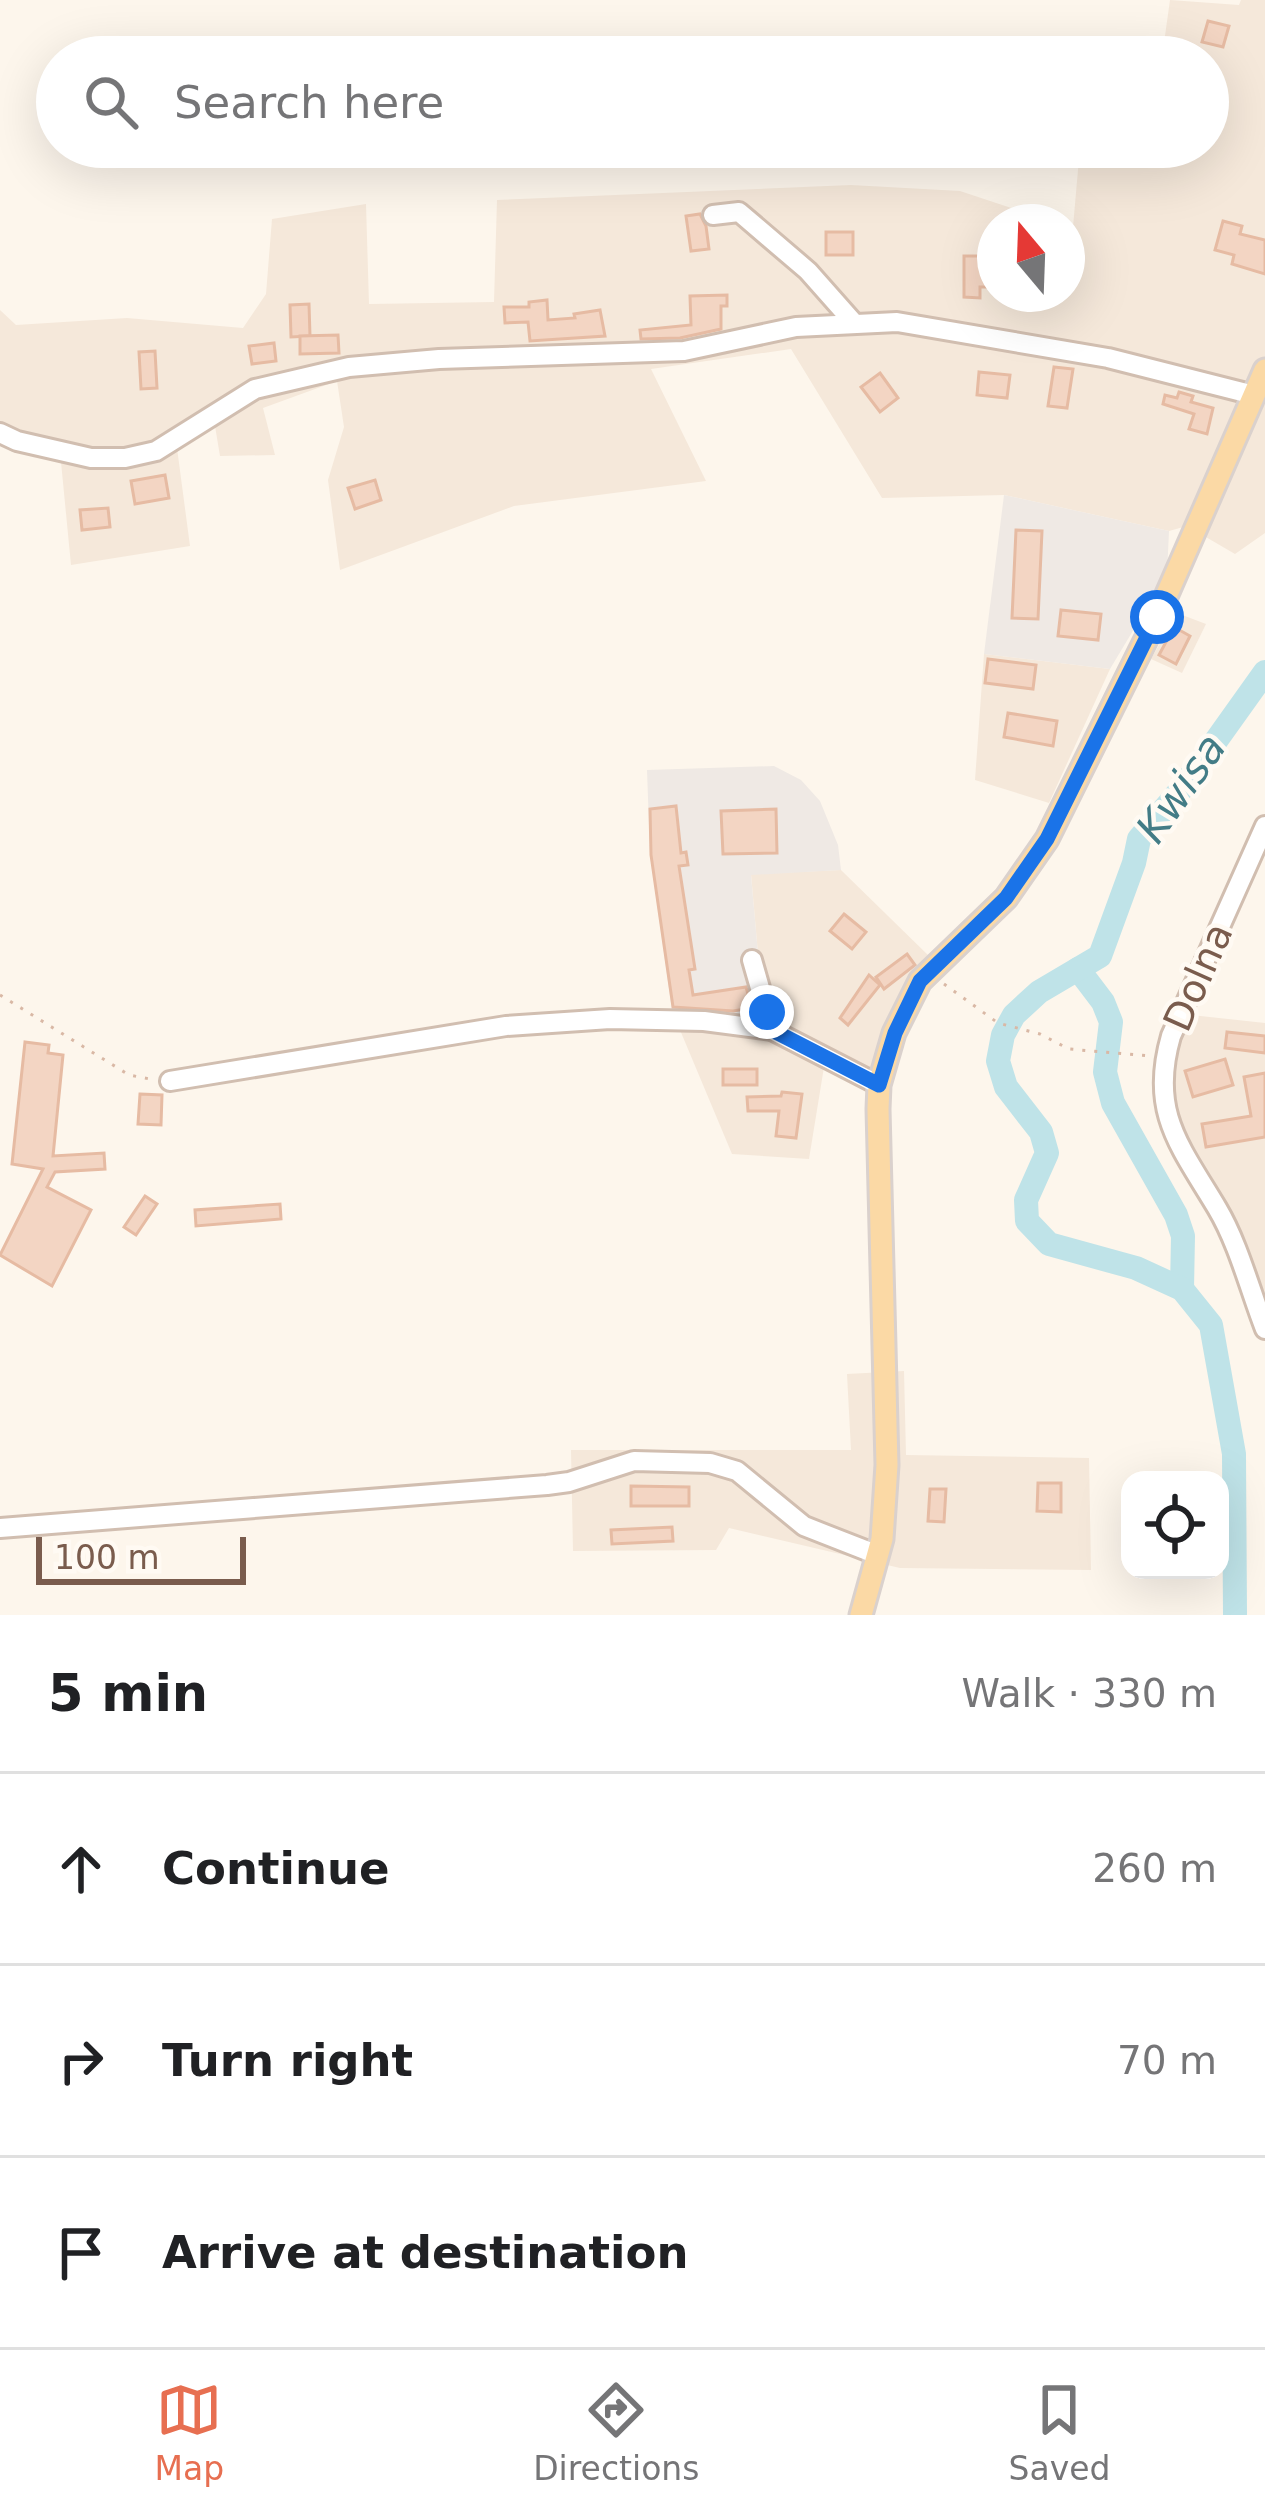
<!DOCTYPE html>
<html lang="en">
<head>
<meta charset="utf-8">
<style>
  :root { --surface:#fff; --page:#f6f6f6; --text:#202124; --muted:#757577; --line:#e0e0e0; --accent:#e76f51 }
  body { margin:0; font-family:"DejaVu Sans",sans-serif; background:var(--page); color:var(--text) }
  .controls { position:absolute; right:36px; bottom:36px; display:grid; overflow:hidden; border-radius:24px; box-shadow:0 12px 48px #0002 }
  .controls button { width:108px; height:108px; display:grid; place-items:center; padding:0; border:0; border-bottom:3px solid var(--line); background:var(--surface); color:var(--text); font:60px sans-serif }
  .compass { position:absolute; left:977px; top:204px; width:108px; height:108px; border-radius:50%; background:var(--surface); box-shadow:0 12px 48px #0002; rotate:341deg }
  .scale { position:absolute; left:36px; bottom:30px; width:210px; box-sizing:border-box; padding-left:12px; border:6px solid #7a5c4d; border-top:0; font-size:33px; line-height:42px; white-space:nowrap; color:#7a5c4d; -webkit-text-stroke:9px #fffaf3; paint-order:stroke }
  .stop { position:absolute; width:36px; height:36px; margin:-27px; border:9px solid #1a73e8; border-radius:50%; background:#fff }
  .stop.end { background:#1a73e8; border-color:#fff; box-shadow:0 3px 12px #0008 }
  .list { margin:0; padding:0; list-style:none }
  h2 { display:flex; justify-content:space-between; align-items:center; height:156px; margin:0; padding:0 48px; font-size:51px }
  h2 small { font-size:39px; font-weight:400; color:var(--muted) }
  .list li { display:grid; grid-template-columns:78px 1fr auto; gap:36px; align-items:center; box-sizing:border-box; height:192px; padding:0 48px; border-top:3px solid var(--line) }
  .list b { display:block; font-size:45px; white-space:nowrap }
  .list em { font-size:39px; font-style:normal; color:var(--muted) }
  .icon { flex:none; width:66px; height:66px; fill:none; stroke:currentColor; stroke-width:2; stroke-linecap:round; stroke-linejoin:round }
  .map { position:relative; flex:none; width:1265px; height:1615px; overflow:hidden }
  .search { position:absolute; background:var(--surface); box-shadow:0 12px 48px #0002; left:36px; right:36px; top:36px; height:132px; display:flex; align-items:center; gap:30px; box-sizing:border-box; padding:0 42px; border-radius:66px; color:var(--muted); font-size:45px }
  .sheet { height:732px; background:var(--surface) }
  nav { display:flex; justify-content:space-around; align-items:center; box-sizing:border-box; height:168px; border-top:3px solid var(--line); background:var(--surface); font-size:33px; color:var(--muted) }
  nav a { display:grid; justify-items:center; gap:6px }
  nav .on { color:var(--accent) }
  .map>svg:first-child { display:block }
  .residential { fill:#f5e8da }
  .industrial { fill:#efe9e4 }
  .lines { fill:none; stroke-linecap:round; stroke-linejoin:round }
  .river { stroke:#bfe3e8; stroke-width:24 }
  .building { fill:#f3d5c3; stroke:#e6bba3; stroke-width:3 }
  .minor-casing { stroke:#d1beb0; stroke-width:24 }
  .major-casing { stroke:#dad1cd; stroke-width:27 }
  .path { stroke:#d9b8a5; stroke-width:3; stroke-dasharray:3 9; stroke-linecap:butt }
  .minor { stroke:#fff; stroke-width:18 }
  .major { stroke:#fbd9a5; stroke-width:21 }
  .route { stroke:#1a73e8; stroke-width:15 }
  .labels { text-anchor:middle; dominant-baseline:central; stroke-width:9; stroke-linejoin:round; paint-order:stroke }
  .street-label { font-size:39px; fill:#7a5c4d; stroke:#fffaf3 }
  .water-label { font-size:42px; font-style:italic; fill:#437c86; stroke:#fffaf3 }
</style>
</head>
<body>
<div class="map">
<svg width="1265" height="1615" viewBox="0 0 1265 1615">
  <rect width="100%" height="100%" fill="#fdf6ec"/>
  <g class="residential">
    <path d="M1170 0 1239 5 1241 0H1265V533L1235 554 1187 526 1169 531 1004 495 882 498 791 349 651 369 706 481 514 506 340 570 328 480 344 427 337 381 263 408 275 455 220 456 215 426 177 448 190 546 71 565 61 462 0 439V310L16 325 127 318 243 328 266 294 272 219 366 204 369 304 494 302 497 200 851 185 960 191 1053 222H995V294H1067V227H1073L1080 147H1208V94L1218 76 1208 71V57H1178L1163 50Z"/>
    <path d="M1177 613 1206 624 1182 673 1151 659Z"/>
    <path d="M984 654 1110 669 1049 803 975 780Z"/>
    <path d="M841 870 931 958 875 1070 774 1020 758 954 751 874Z"/>
    <path d="M1182 1014 1265 1023V1303L1181 1132 1174 1093Z"/>
    <path d="M680 1030 765 1032 824 1067 809 1159 732 1154Z"/>
    <path d="M904 1371 906 1455 1089 1458 1091 1570 900 1568 729 1528 716 1550 573 1551 571 1450H851L847 1374Z"/>
  </g>
  <g class="industrial">
    <path d="M1004 495 1169 531 1167 574 1110 669 984 654Z"/>
    <path d="M774 766 801 780 820 801 838 845 841 870 751 875 758 954 774 1020 673 1017 650 854 647 770Z"/>
  </g>
  <g class="lines">
    <g class="river">
      <path d="M1078 969 1103 1002 1111 1022 1105 1072 1113 1103 1176 1215 1183 1236 1182 1289"/>
      <path d="M1235 1615 1234 1454 1211 1325 1182 1289 1136 1268 1049 1244 1027 1221 1026 1200 1047 1153 1041 1132 1006 1087 998 1061 1003 1035 1014 1015 1039 992 1100 956 1134 863 1139 839 1183 787 1265 672"/>
    </g>
  </g>
  <g class="building">
    <path d="M1208 21 1229 26 1223 47 1202 42Z"/>
    <path d="M700 214 706 226 709 249 691 251 686 216Z"/>
    <path d="M1223 221 1242 226 1240 234 1265 240V274L1232 264 1234 255 1215 250Z"/>
    <rect x="826" y="232" width="27" height="23"/>
    <path d="M964 256H982V268H995V287H980V298L964 297Z"/>
    <path d="M727 295V306H721V329L680 338 641 339 640 330 691 325 690 296Z"/>
    <path d="M547 300 548 320 575 318 574 314 600 310 605 336 530 341 528 322 505 323 504 307H529V302Z"/>
    <path d="M309 304 310 336 291 337 290 305Z"/>
    <path d="M338 335 339 353 300 354V336Z"/>
    <path d="M274 343 276 361 252 364 249 346Z"/>
    <path d="M155 351 157 388 141 389 139 352Z"/>
    <path d="M1054 367 1073 369 1067 408 1048 406Z"/>
    <path d="M979 372 1010 375 1007 398 977 395Z"/>
    <path d="M880 373 898 398 880 412 861 387Z"/>
    <path d="M1179 392 1193 396 1191 402 1213 408 1207 434 1189 429 1194 414 1163 404 1165 395 1177 398Z"/>
    <path d="M165 475 169 498 135 504 131 481Z"/>
    <path d="M375 480 381 500 355 509 348 488Z"/>
    <path d="M108 508 110 527 82 530 80 510Z"/>
    <path d="M1016 530 1042 531 1038 619 1012 618Z"/>
    <path d="M1061 610 1101 614 1098 640 1058 636Z"/>
    <path d="M1174 627 1190 636 1176 664 1159 655Z"/>
    <path d="M988 659 1036 665 1033 689 985 683Z"/>
    <path d="M1008 713 1057 721 1053 746 1004 737Z"/>
    <path d="M676 806 681 853 686 852 688 865 679 866 695 969 689 970 693 995 746 987 752 1008 733 1011 673 1007 651 855 650 809Z"/>
    <path d="M776 809 777 853 723 854 721 811Z"/>
    <path d="M844 914 866 932 852 949 830 931Z"/>
    <path d="M907 954 915 965 884 989 876 977Z"/>
    <path d="M869 975 880 985 848 1025 840 1018Z"/>
    <path d="M1227 1032 1265 1036V1053L1225 1048Z"/>
    <path d="M25 1042 49 1045 48 1053 63 1055 53 1156 104 1153 105 1169 55 1172 47 1187 91 1210 52 1286 0 1255 43 1169 12 1164Z"/>
    <path d="M1225 1059 1233 1085 1193 1097 1185 1071Z"/>
    <rect x="723" y="1069" width="34" height="16"/>
    <path d="M1265 1073V1137L1206 1147 1202 1124 1251 1116 1244 1077Z"/>
    <path d="M782 1092 802 1094 796 1138 776 1136 779 1111H748L747 1097 781 1096Z"/>
    <path d="M140 1094 162 1095 161 1125 138 1124Z"/>
    <path d="M145 1196 157 1204 136 1235 124 1227Z"/>
    <path d="M280 1204 281 1219 196 1226 195 1210Z"/>
    <path d="M1038 1483H1061V1512L1037 1511Z"/>
    <path d="M631 1486 689 1487V1506H631Z"/>
    <path d="M930 1489H946L944 1522 928 1521Z"/>
    <path d="M672 1527 673 1541 612 1544 611 1530Z"/>
  </g>
  <g class="lines">
    <defs>
      <g id="minor">
        <path d="M713 215 739 212 808 271 854 323"/>
        <path d="M0 433 17 441 91 458H125L156 451 255 389 349 367 439 359 684 351 796 327 897 322 1108 358 1254 395"/>
        <path d="M1265 826 1171 1036C1149 1112 1180 1146 1217 1208 1238 1243 1250 1290 1265 1329"/>
        <path d="M752 960 772 1030"/>
        <path d="M170 1081 506 1026 610 1019 704 1021 772 1030 879 1085"/>
        <path d="M0 1528 547 1485 569 1482 634 1461 710 1463 737 1471 804 1526 878 1555"/>
      </g>
      <path id="major" d="M861 1615 882 1539 887 1465 878 1109 879 1085 894 1033 920 981 1006 898 1047 839 1157 617 1265 370"/>
    </defs>
    <use href="#minor" class="minor-casing"/>
    <use href="#major" class="major-casing"/>
    <g class="path">
      <path d="M944 984 998 1023 1040 1034 1069 1049 1151 1056"/>
      <path d="M0 995 129 1075 155 1080"/>
    </g>
    <use href="#minor" class="minor"/>
    <use href="#major" class="major"/>
  </g>
  <g class="lines">
    <path class="route" d="M767 1012 772 1030 879 1085 895 1033 920 981 1006 898 1047 839 1157 617"/>
  </g>
  <g class="labels">
    <g class="street-label">
      <text transform="translate(1198 977) rotate(-66)">Dolna</text>
    </g>
    <g class="water-label">
      <text transform="translate(1181 788) rotate(-55)">Kwisa</text>
    </g>
  </g>
</svg>
<div class="controls">
<button><svg class="icon" aria-label="locate" viewBox="0 0 24 24"><circle cx="12" cy="12" r="6"/><path d="M12 2v4M12 18v4M2 12h4M18 12h4"/></svg></button>
</div>
<svg class="compass" viewBox="-18 -18 36 36"><path d="M0-13l5 13h-10z" fill="#e53935"/><path d="M0 13l5-13h-10z" fill="#757577"/></svg>
<div class="scale">100 m</div>
<div class="stop" style="left:1157px;top:617px"></div>
<div class="stop end" style="left:767px;top:1012px"></div>
<div class="search"><svg class="icon" aria-label="search" viewBox="0 0 24 24"><circle cx="10" cy="10" r="6"/><path d="M15 15l6 6"/></svg>Search here</div>
</div>
<section class="sheet">
<h2>5 min<small>Walk · 330 m</small></h2>
<ul class="list">
<li><svg class="icon" aria-label="ahead" viewBox="0 0 24 24"><path d="M12 20V5M6 11l6-6 6 6"/></svg><div><b>Continue</b></div><em>260 m</em></li>
<li><svg class="icon" aria-label="right" viewBox="0 0 24 24"><path d="M7 20v-9h11M14 6l5 5-5 5"/></svg><div><b>Turn right</b></div><em>70 m</em></li>
<li><svg class="icon" aria-label="arrive" viewBox="0 0 24 24"><path d="M6 21V4h12l-3 4 3 4H6"/></svg><div><b>Arrive at destination</b></div></li>
</ul>
</section>
<nav>
<a class="on"><svg class="icon" aria-label="map" viewBox="0 0 24 24"><path d="M3 6l6-2 6 2 6-2v14l-6 2-6-2-6 2zM9 4v14M15 6v14"/></svg>Map</a>
<a><svg class="icon" aria-label="directions" viewBox="0 0 24 24"><path d="M12 3l9 9-9 9-9-9zM9 14v-3h6M13 9l2 2-2 2"/></svg>Directions</a>
<a><svg class="icon" aria-label="saved" viewBox="0 0 24 24"><path d="M7 4h10v16l-5-4-5 4z"/></svg>Saved</a>
</nav>
</body>
</html>
